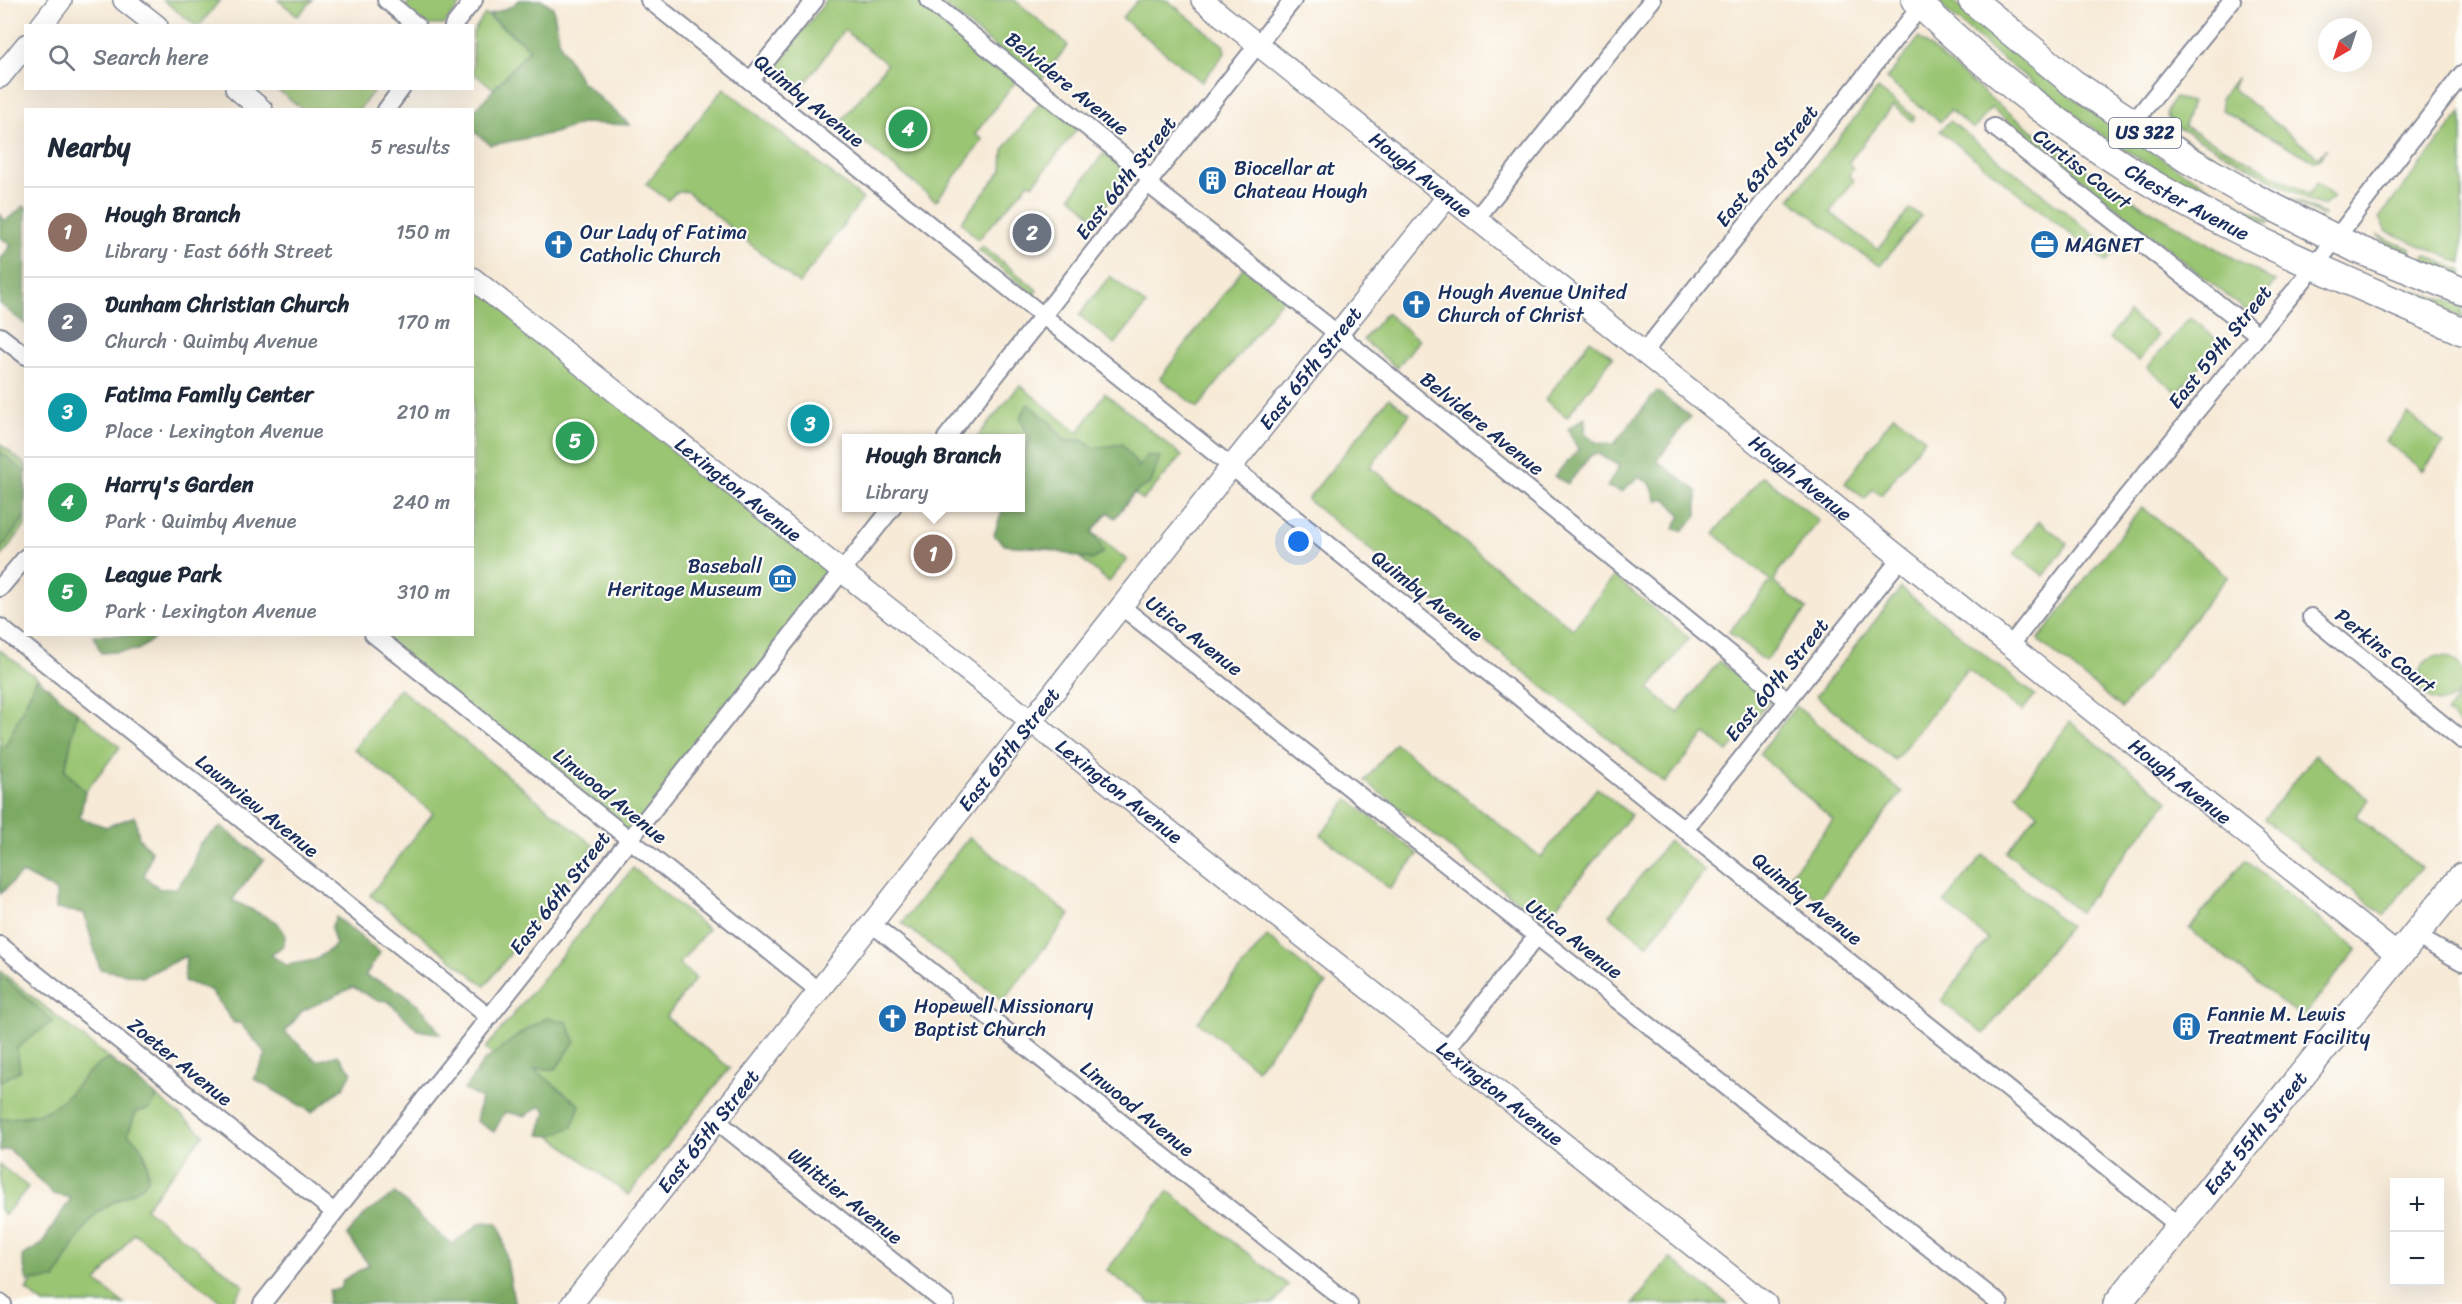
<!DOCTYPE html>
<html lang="en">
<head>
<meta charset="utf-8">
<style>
  :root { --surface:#fff; --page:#f6f6f7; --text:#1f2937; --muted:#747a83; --line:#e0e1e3; --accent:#ea580c }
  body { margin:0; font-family:Sriracha,sans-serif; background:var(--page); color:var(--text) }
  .controls { position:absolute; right:18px; bottom:18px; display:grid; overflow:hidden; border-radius:0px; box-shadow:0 6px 24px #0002 }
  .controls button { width:54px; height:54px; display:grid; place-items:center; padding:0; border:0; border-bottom:2px solid var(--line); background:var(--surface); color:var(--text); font:30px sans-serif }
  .compass { position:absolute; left:2318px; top:18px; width:54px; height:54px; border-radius:50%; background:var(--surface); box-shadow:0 6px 24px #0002; rotate:219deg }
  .you { position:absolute; left:1299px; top:542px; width:21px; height:21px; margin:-15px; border:4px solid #fff; border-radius:50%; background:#1a73e8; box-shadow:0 0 0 9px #1a73e833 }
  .badge { display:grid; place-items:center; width:39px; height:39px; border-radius:50%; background:var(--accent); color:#fff; font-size:20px; font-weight:700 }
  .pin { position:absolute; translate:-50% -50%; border:3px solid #fff; box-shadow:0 2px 6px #0006 }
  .popup { position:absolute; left:842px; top:434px; width:183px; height:78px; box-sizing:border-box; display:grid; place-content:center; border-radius:0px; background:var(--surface); filter:drop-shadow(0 2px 4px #0005); font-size:20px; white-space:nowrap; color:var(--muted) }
  .popup b { font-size:22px; color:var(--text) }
  .popup::after { content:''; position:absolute; left:50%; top:100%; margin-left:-12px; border:12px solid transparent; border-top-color:var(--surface) }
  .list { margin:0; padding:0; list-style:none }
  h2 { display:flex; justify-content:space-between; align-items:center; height:78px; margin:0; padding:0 24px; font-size:26px }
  h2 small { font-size:20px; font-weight:400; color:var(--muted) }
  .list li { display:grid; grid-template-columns:39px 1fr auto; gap:18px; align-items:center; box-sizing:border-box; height:90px; padding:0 24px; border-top:2px solid var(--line) }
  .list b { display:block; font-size:22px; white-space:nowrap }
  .list p { margin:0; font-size:20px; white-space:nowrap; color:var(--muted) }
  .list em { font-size:20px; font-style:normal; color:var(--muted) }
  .icon { flex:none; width:33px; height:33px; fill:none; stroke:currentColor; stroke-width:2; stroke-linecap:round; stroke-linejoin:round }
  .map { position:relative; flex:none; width:2462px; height:1304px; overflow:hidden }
  .search { position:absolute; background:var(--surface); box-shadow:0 6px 24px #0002; left:24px; top:24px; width:450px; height:66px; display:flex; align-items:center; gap:15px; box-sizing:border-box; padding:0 21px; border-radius:0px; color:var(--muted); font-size:22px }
  .panel { position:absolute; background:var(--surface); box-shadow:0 6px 24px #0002; left:24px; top:108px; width:450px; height:528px; border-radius:0px }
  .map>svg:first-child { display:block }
  .green { fill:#9ac572; stroke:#5a7a68; stroke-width:1.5 }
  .forest { fill:#7baa64; stroke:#4b6c61; stroke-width:1.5 }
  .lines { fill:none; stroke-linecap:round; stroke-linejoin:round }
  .minor-casing { stroke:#898c9a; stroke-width:20 }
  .tertiary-casing { stroke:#898c9a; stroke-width:24 }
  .primary-casing { stroke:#898c9a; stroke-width:30 }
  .minor { stroke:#fff; stroke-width:16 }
  .tertiary { stroke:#fff; stroke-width:21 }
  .primary { stroke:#fff; stroke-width:27 }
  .labels { text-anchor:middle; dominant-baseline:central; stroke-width:4.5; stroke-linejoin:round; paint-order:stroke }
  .shield { fill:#fdfcf7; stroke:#5f6c8c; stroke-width:1.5 }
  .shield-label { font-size:18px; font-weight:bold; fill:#1b2f5e }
  .street-label { font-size:20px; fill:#1b2f5e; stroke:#fdfcf7 }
  .poi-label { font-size:20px; fill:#1b2f5e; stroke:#fdfcf7; text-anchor:start }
</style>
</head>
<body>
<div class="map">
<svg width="2462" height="1304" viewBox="0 0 2462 1304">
  <rect width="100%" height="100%" fill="#fdfcf7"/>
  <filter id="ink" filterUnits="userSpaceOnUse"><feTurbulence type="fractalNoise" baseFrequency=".0167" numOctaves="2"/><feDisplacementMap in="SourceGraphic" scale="12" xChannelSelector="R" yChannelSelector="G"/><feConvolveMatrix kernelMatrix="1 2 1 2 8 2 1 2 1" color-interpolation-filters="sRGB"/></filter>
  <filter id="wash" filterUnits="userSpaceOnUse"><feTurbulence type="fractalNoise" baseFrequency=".008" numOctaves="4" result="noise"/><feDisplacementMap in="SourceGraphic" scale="24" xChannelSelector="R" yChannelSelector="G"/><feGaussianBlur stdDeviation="1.35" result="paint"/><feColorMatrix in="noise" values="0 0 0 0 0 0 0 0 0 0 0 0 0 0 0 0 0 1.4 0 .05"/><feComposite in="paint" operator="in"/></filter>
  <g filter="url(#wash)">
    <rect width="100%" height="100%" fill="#f7ead7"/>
    <g class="green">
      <path d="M163 0H220L200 25 196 26Z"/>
      <path d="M278 0H312L298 16Z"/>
      <path d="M412 0H464L444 25H427L403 8Z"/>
      <path d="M827 0H916L1017 80 975 134 983 140 936 201 840 123 887 64 844 30 802 88 775 66Z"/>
      <path d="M938 0H1015L1068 45 1039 83Z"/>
      <path d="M1138 0H1167L1224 46 1225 53 1202 82 1122 18Z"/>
      <path d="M1934 0H1952C2051 85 2153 161 2270 220L2269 223 2199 196 2104 137 2001 58Z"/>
      <path d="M485 14 530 49 494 89 473 73V32Z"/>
      <path d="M1919 38 1995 102 2097 179 2275 282 2249 313 1991 108 1974 129 1950 111 1940 122 1886 79Z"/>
      <path d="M2237 77 2232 88 2318 157 2327 148 2319 160 2314 161 2222 110 2221 98Z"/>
      <path d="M724 88 863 199 799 284 686 191 675 193 668 200 646 184Z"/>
      <path d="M276 89V88L375 89 359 110 303 109Z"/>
      <path d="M1878 89 1915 117 1912 121 1893 106 1848 163 1853 168 1849 175 1854 180 1830 212 1878 250 1910 209 1921 216 1880 266 1843 241 1790 199Z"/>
      <path d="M2175 98 2192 102 2184 126 2309 194 2317 183 2334 197 2324 206 2312 202 2175 126C2163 116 2166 109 2175 98Z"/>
      <path d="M1042 100 1078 128 1033 185 1029 183 978 240 961 222 1002 170 1003 150Z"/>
      <path d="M2462 112V263L2386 231 2379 218Z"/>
      <path d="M1950 121 2115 251 2106 262 1940 131Z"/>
      <path d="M2163 127 2265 185 2324 214 2323 216 2266 189Z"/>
      <path d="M1104 153 1130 174 1095 219 1071 196Z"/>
      <path d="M2377 235 2411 249 2409 254 2388 245Z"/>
      <path d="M982 246 1035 288 1037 291 1034 295 978 250Z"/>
      <path d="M2425 255 2462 271V277L2423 260Z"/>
      <path d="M1244 267 1284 297 1198 408 1160 378Z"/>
      <path d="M1110 276 1146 305 1115 344 1079 315Z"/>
      <path d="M473 278 842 571 629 839 372 635 472 634Z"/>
      <path d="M2378 280 2462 305V318Z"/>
      <path d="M1386 313 1419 340 1397 368 1363 340Z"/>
      <path d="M2128 313 2158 335 2139 361 2109 338Z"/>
      <path d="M2190 317 2220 342 2178 393 2147 368Z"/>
      <path d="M1590 340 1613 357 1567 417 1545 400Z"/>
      <path d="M1020 385 1078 433 1105 393 1182 456 1143 500 1134 493 1115 518 1108 512 1092 532 1127 560 1109 582 1020 508V438H976Z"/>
      <path d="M1389 398 1410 414 1370 467 1573 629 1614 576 1689 638 1649 689 1678 713 1719 661 1769 702 1728 752 1705 734 1665 783 1307 500Z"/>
      <path d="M2408 413 2444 443 2423 471 2386 441Z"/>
      <path d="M1894 415 1925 439 1881 495 1873 489 1865 499 1845 483Z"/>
      <path d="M0 444 26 465 25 526 0 558Z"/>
      <path d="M1763 476 1819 521 1778 572 1774 583 1807 609 1765 661 1729 632 1771 581 1714 533Z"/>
      <path d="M2142 507 2228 576 2122 708 2038 640Z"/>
      <path d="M2039 521 2068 544 2044 576 2014 553Z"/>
      <path d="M1901 588 2035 695 2022 711 1967 669 1895 760 1816 696Z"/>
      <path d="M0 650 37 678 6 745 0 747Z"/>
      <circle cx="2441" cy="679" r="23"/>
      <path d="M399 688 594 846 485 986 370 895 433 813 354 749Z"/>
      <path d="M2462 692V727L2446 713Z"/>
      <path d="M1796 706 1902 792 1818 900 1790 875 1833 820 1759 754Z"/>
      <path d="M77 712 120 747 85 792 65 770Z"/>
      <path d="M2070 722 2168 801 2079 912 2006 852 2038 813 2016 794Z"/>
      <path d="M1395 743 1541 857 1597 788 1631 815 1544 922 1365 781Z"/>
      <path d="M2315 755 2369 799 2356 816 2421 868 2384 916 2264 819Z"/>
      <path d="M1348 799 1418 854 1390 889 1321 835Z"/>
      <path d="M969 837 1070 915 1003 1001 902 923Z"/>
      <path d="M1669 841 1705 871 1647 945 1609 915Z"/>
      <path d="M1983 855 2069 926 1984 1034 1941 1001 1988 939 1944 902Z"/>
      <path d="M2245 860 2357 949 2302 1018 2189 929Z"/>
      <path d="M633 868 708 929 679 964 696 978 666 1017 730 1068 628 1195 551 1136 566 1115 485 1049Z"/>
      <path d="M1267 936 1326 984 1257 1069 1198 1022Z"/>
      <path d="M0 971 204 1134 145 1208 244 1286 231 1304H224L134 1233 97 1282 124 1304H44L26 1290 109 1180 0 1131Z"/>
      <path d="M0 1165 28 1187 5 1215 0 1210Z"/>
      <path d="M1168 1191 1288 1285 1274 1304H1151L1107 1270Z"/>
      <path d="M1670 1258 1728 1304H1633Z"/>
    </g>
    <g class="forest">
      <path d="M519 0H542L553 7 560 44 581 81 630 125 584 123 554 133 491 145 473 131V112L530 49 489 15 512 6Z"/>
      <path d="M24 206 26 207 25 324 0 304V260L11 245 0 237V214L5 221Z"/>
      <path d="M1657 391 1690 417 1657 461 1697 491V516L1682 531 1674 529 1681 515 1665 498 1657 501 1650 483 1638 477 1622 492 1607 487 1619 466 1598 454 1591 455 1568 484 1554 476 1578 450 1568 429 1586 417 1585 434 1598 443 1614 444Z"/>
      <path d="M1028 404 1049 421 1065 441 1081 440 1095 448 1122 444 1139 467 1146 455 1160 457 1151 483 1134 493 1115 518 1108 512 1092 532 1104 552 1092 560 1042 548 1004 545 994 535 1003 508H1020V462L1030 439 1020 418Z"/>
      <path d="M0 451 25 472V517L0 550Z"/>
      <path d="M93 635H159L138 650 101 653Z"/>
      <path d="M37 678 77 712 65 770 85 792 80 818 106 827 135 816 139 838 152 852 144 876 160 889 177 888 191 868 200 843 221 826 264 860 232 900 277 922 285 934 284 945 271 955 286 965 315 960 336 945 331 928 336 917 380 953 365 976C401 989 420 1000 440 1034L418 1030 388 1001 376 1000 353 987 302 1011 285 1032 317 1061 338 1055 352 1072 344 1087 312 1112 254 1079 266 1054 240 1023H234L210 990 184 981 186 956 142 977 100 969 84 913 56 909V891L22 873 0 894V747L6 745Z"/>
      <path d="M0 975 53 1021 17 1048 20 1070 0 1082Z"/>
      <path d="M547 1018 567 1022 575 1041 556 1069H534L580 1105 572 1127 551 1136 539 1135 546 1111 541 1106 525 1116 505 1112 494 1132 476 1121 481 1098 464 1090 483 1062 524 1031Z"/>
      <path d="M110 1059 157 1097 150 1109 136 1112 128 1134C145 1147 148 1159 148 1180 131 1199 110 1199 94 1216 79 1233 67 1259 55 1279L27 1281 22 1256 41 1245 71 1198 53 1194 9 1149 0 1151V1119C14 1117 33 1117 46 1111 72 1099 82 1069 110 1059Z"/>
      <path d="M395 1193C414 1210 432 1230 452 1244L482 1222 497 1223C506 1238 509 1283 515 1304H328L329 1290 340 1289 343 1280 369 1265 347 1235 364 1215Z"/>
    </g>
  </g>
  <g filter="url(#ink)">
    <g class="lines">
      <defs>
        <g id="minor">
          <path d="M386 0 417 26"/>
          <path d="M649 0 2179 1226"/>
          <path d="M928 0 1152 179"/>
          <path d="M453 26 474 0"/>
          <path d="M750 81 815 0"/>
          <path d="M386 110 402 88"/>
          <path d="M2132 124 2232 0"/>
          <path d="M1994 127 2257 334"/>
          <path d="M1148 184 1338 334 1788 701"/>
          <path d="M1476 219 1652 0"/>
          <path d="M0 336 26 356"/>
          <path d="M1644 352 1921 6"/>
          <path d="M946 438 1293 0"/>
          <path d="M0 588 26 557"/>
          <path d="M1122 607 2000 1304"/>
          <path d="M2311 617 2462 740"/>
          <path d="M0 627 489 1017"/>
          <path d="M373 634 819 991"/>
          <path d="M2010 646 2127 496 2314 267 2462 74"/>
          <path d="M1686 828 1902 557"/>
          <path d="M872 924 1349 1304"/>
          <path d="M2416 936 2462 962"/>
          <path d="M0 945 334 1212"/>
          <path d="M1447 1049 1537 936"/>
          <path d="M717 1121 946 1304"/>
          <path d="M0 1302 3 1304"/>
          <path d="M262 1304 892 508"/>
        </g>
        <g id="tertiary">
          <path d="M124 0 157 26"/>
          <path id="s1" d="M1202 0 2399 956"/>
          <path d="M41 26 61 0"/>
          <path d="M0 77 26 45"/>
          <path d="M236 88 262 110"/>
          <path id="s2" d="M472 278 1766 1304"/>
          <path id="s3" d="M572 1304 1231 467 1448 196"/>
        </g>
        <g id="primary">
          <path id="s4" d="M1915 0C1989 71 2073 138 2163 190 2259 245 2361 286 2462 331"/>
          <path d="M1972 0 2073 83 2187 159 2253 197 2357 249 2462 291"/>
          <path id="s5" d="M2117 1304 2462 877"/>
        </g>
      </defs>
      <use href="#minor" class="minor-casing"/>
      <use href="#tertiary" class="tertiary-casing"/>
      <use href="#primary" class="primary-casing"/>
      <use href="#minor" class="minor"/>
      <use href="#tertiary" class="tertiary"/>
      <use href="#primary" class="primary"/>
    </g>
  </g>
  <defs>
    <symbol id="building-disc" viewBox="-11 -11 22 22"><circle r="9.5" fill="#1f6fb2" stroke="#fdfcf7"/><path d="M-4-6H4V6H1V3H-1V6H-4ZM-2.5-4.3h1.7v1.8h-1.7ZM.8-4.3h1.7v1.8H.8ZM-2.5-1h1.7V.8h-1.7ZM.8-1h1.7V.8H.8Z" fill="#fff"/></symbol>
    <symbol id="church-disc" viewBox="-11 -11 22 22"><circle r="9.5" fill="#1f6fb2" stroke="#fdfcf7"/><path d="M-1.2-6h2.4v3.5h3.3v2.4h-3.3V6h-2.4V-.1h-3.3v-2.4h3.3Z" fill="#fff"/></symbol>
    <symbol id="office-disc" viewBox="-11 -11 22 22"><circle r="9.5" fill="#1f6fb2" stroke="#fdfcf7"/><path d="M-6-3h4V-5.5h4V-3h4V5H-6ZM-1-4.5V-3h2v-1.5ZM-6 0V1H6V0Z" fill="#fff"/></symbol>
    <symbol id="museum-disc" viewBox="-11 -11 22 22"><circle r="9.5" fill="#1f6fb2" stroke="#fdfcf7"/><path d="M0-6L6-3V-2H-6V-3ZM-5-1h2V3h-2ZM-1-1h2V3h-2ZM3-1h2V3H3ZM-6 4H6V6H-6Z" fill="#fff"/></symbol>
  </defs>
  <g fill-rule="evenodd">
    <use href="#building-disc" x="1196" y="164" width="33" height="33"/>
    <use href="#church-disc" x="542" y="228" width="33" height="33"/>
    <use href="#office-disc" x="2028" y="228" width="33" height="33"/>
    <use href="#church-disc" x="1400" y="288" width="33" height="33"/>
    <use href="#museum-disc" x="766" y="562" width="33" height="33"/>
    <use href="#church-disc" x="876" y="1002" width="33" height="33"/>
    <use href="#building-disc" x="2170" y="1010" width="33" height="33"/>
  </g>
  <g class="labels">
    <rect class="shield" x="2109" y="118" width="72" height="30" rx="4.5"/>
    <g class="shield-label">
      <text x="2145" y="133">US 322</text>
    </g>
    <g class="street-label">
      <text transform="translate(1067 84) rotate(39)">Belvidere Avenue</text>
      <text transform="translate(809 101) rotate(39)">Quimby Avenue</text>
      <text transform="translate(1767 166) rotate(-51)">East 63rd Street</text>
      <text transform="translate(2082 169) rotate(38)">Curtiss Court</text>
      <text stroke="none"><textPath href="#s1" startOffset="280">Hough Avenue</textPath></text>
      <text transform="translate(1126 178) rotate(-52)">East 66th Street</text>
      <text stroke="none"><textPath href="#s4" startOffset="340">Chester Avenue</textPath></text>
      <text transform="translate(2220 347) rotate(-51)">East 59th Street</text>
      <text stroke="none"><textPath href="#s3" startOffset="1192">East 65th Street</textPath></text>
      <text transform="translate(1482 424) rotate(39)">Belvidere Avenue</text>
      <text stroke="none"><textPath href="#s1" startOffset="766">Hough Avenue</textPath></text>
      <text stroke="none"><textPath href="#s2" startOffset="340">Lexington Avenue</textPath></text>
      <text transform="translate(1427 596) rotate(38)">Quimby Avenue</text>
      <text transform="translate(1194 636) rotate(38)">Utica Avenue</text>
      <text transform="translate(2385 651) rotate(39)">Perkins Court</text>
      <text transform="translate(1777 680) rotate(-51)">East 60th Street</text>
      <text stroke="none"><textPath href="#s3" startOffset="706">East 65th Street</textPath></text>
      <text stroke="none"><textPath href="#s1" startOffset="1252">Hough Avenue</textPath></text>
      <text stroke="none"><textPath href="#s2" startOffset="826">Lexington Avenue</textPath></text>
      <text transform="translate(610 796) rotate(39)">Linwood Avenue</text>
      <text transform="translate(257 806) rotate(39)">Lawnview Avenue</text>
      <text transform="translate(560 893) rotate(-52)">East 66th Street</text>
      <text transform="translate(1807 899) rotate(39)">Quimby Avenue</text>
      <text transform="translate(1574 939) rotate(38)">Utica Avenue</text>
      <text transform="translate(180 1062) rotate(39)">Zoeter Avenue</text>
      <text stroke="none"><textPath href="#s2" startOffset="1312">Lexington Avenue</textPath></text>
      <text transform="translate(1137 1109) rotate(39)">Linwood Avenue</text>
      <text stroke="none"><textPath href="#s3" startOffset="220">East 65th Street</textPath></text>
      <text stroke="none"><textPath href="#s5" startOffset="220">East 55th Street</textPath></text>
      <text transform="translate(845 1196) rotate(39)">Whittier Avenue</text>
    </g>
    <g class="poi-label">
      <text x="1234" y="168">Biocellar at<tspan x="1234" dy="23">Chateau Hough</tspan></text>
      <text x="580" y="232">Our Lady of Fatima<tspan x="580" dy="23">Catholic Church</tspan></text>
      <text x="2065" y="245">MAGNET</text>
      <text x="1438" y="292">Hough Avenue United<tspan x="1438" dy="23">Church of Christ</tspan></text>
      <text x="762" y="566" text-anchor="end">Baseball<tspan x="762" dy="23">Heritage Museum</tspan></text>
      <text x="914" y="1006">Hopewell Missionary<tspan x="914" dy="23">Baptist Church</tspan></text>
      <text x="2207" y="1014">Fannie M. Lewis<tspan x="2207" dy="23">Treatment Facility</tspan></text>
    </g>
  </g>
</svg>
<div class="controls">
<button>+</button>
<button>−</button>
</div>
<svg class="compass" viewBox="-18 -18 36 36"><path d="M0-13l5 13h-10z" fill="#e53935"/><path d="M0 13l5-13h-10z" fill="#747a83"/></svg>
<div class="you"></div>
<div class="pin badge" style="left:933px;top:554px;background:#8d6e63">1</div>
<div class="popup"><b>Hough Branch</b>Library</div>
<div class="pin badge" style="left:1032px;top:233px;background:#6b7280">2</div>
<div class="pin badge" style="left:810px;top:424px;background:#0f9aa8">3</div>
<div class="pin badge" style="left:908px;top:129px;background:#2e9e5b">4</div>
<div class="pin badge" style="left:575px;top:441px;background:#2e9e5b">5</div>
<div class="search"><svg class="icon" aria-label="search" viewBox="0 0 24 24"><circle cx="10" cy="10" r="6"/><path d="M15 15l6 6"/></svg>Search here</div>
<section class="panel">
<h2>Nearby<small>5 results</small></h2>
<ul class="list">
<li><span class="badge" style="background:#8d6e63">1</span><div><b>Hough Branch</b><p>Library · East 66th Street</p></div><em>150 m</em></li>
<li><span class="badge" style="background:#6b7280">2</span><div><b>Dunham Christian Church</b><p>Church · Quimby Avenue</p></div><em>170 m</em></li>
<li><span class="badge" style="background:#0f9aa8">3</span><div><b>Fatima Family Center</b><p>Place · Lexington Avenue</p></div><em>210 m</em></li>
<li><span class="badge" style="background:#2e9e5b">4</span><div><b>Harry's Garden</b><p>Park · Quimby Avenue</p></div><em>240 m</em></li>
<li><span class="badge" style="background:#2e9e5b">5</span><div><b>League Park</b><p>Park · Lexington Avenue</p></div><em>310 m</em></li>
</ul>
</section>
</div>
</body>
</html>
